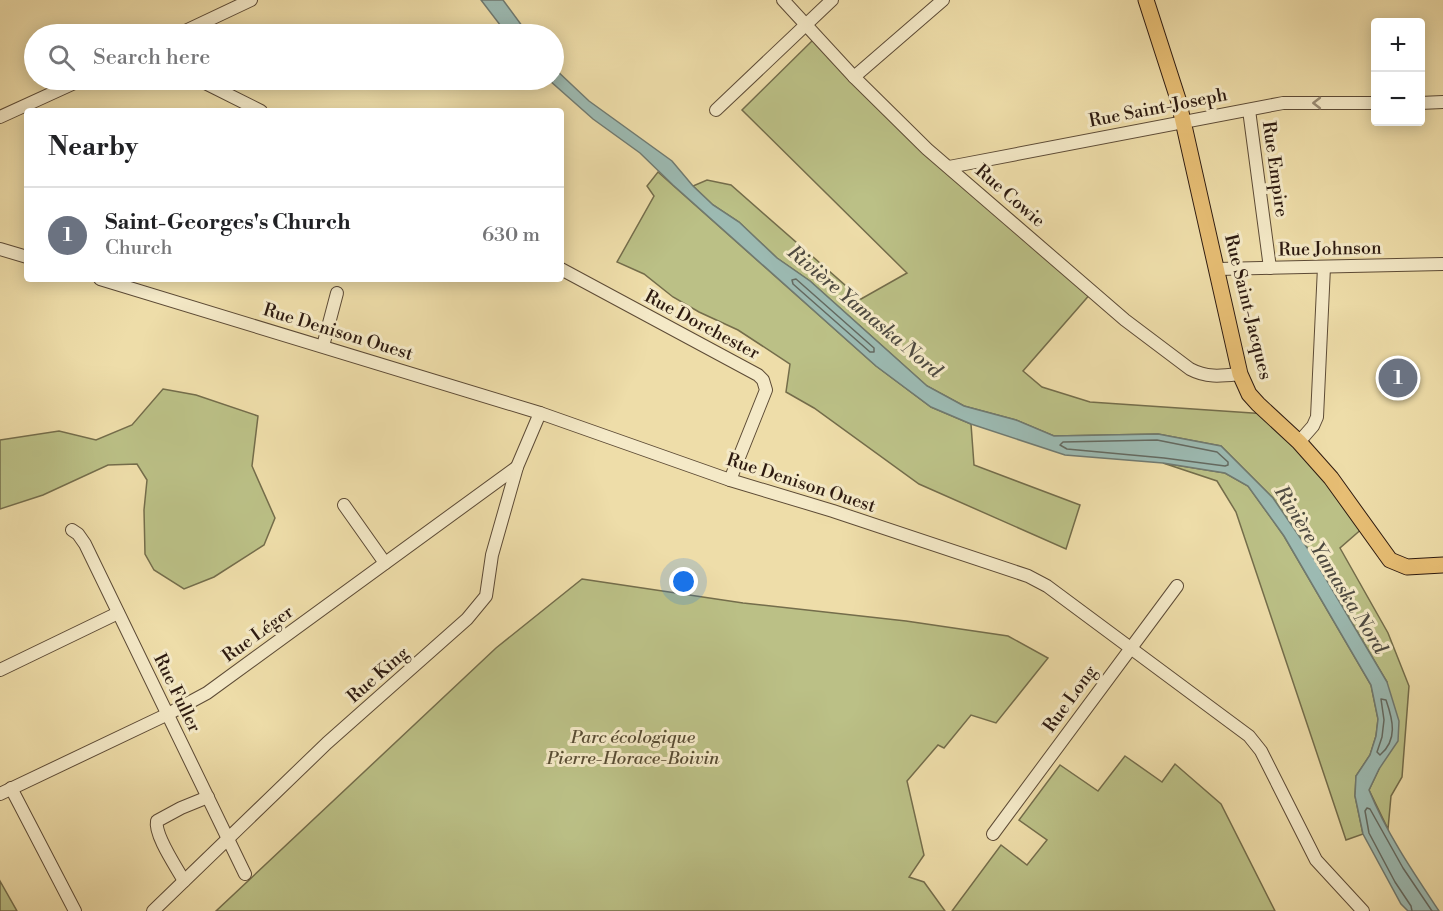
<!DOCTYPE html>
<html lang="en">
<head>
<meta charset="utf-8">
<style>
  :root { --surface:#fff; --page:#f2f2f2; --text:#202124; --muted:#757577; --line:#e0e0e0; --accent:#ea580c }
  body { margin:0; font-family:"Libre Bodoni",serif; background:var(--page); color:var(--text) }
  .controls { position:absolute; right:18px; top:18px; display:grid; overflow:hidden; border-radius:6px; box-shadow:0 3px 15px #0003 }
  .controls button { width:54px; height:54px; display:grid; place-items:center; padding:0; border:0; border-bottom:2px solid var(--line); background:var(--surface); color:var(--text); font:30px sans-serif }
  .you { position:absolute; left:684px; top:582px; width:21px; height:21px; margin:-15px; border:4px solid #fff; border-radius:50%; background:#1a73e8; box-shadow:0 0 0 9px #1a73e833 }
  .badge { display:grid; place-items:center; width:39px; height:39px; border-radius:50%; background:var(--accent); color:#fff; font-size:20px; font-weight:700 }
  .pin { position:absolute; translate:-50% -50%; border:3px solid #fff; box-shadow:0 2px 6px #0006 }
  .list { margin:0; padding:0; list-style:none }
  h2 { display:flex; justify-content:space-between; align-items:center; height:78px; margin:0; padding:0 24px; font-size:26px }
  h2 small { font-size:20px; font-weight:400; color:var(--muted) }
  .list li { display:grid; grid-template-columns:39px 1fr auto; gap:18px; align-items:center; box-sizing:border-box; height:96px; padding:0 24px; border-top:2px solid var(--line) }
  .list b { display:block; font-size:22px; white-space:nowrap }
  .list p { margin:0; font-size:20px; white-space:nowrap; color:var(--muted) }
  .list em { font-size:20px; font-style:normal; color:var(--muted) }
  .icon { flex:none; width:33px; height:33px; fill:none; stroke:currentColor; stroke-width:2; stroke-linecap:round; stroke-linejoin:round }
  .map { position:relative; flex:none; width:1443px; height:911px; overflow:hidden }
  .search { position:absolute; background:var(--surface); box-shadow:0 3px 15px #0003; left:24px; top:24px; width:540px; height:66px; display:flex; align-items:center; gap:15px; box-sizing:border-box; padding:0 21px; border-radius:33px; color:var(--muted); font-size:22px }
  .panel { position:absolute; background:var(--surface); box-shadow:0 3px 15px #0003; left:24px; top:108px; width:540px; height:174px; border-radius:6px }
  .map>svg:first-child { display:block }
  .green { fill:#bbc086; stroke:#746d4b; stroke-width:1.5 }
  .water { fill:#9cbab2; stroke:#707a71; stroke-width:1.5 }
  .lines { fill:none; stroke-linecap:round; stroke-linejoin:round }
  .shore { stroke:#646a61; stroke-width:1.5 }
  .minor-casing { stroke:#5d4b36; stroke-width:14 }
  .major-casing { stroke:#2d1a10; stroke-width:17 }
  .minor { stroke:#f4e9c7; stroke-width:12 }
  .major { stroke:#e7be74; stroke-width:15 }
  .oneway { stroke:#9a8c75 }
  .labels { text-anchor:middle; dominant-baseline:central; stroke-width:6; stroke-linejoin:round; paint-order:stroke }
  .street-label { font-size:18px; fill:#2d1a10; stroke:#f4e9c7 }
  .park-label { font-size:18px; font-style:italic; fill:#584c33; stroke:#f4e9c7 }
  .water-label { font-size:20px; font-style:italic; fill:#4e4a41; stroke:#f4e9c7 }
</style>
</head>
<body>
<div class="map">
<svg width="1443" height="911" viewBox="0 0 1443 911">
  <rect width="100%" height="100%" fill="#eedda9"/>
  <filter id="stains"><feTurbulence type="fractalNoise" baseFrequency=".00333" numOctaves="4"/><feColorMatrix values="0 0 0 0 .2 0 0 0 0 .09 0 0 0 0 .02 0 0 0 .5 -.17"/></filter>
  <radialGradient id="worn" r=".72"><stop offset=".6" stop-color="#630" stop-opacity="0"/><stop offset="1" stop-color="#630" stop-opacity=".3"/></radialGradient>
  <g class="green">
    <path d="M817 36 854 77 1092 292 1023 371 1042 387 1090 402 1267 414 1364 527 1340 548 1388 633 1409 686 1402 777 1391 796 1388 829 1369 790 1379 769 1387 682 1310 552 1273 498 1221 446 1158 434 1054 436 1016 420 964 406 927 386 810 281 777 258 739 222 713 205 693 186 707 180 731 185 861 299 907 273 742 110Z"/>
    <path d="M658 172 876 366 931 407 971 424 974 465 1080 505 1066 549 919 484 814 408 786 392 790 364 738 330 699 312 673 297 644 274 617 262 654 196 647 186Z"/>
    <path d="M163 389 196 395 258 416 252 466 275 518 264 545 214 577 184 589 154 570 145 554 144 510 147 480 137 464 108 465 43 495 0 509V440L59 431 96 440 132 425Z"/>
    <path d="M1163 463 1225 473 1248 486 1284 536 1371 685 1378 719 1376 736 1370 755 1356 776 1355 796 1363 834 1346 840 1236 512 1217 481Z"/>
    <path d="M582 579 743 603 906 621 1008 636 1048 658 996 723 971 715 944 748 938 745 907 781 924 855 909 877 924 882 945 911H216L496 648Z"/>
    <path d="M1125 756 1162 782 1175 764 1221 804 1275 911H952L1001 845 1027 865 1047 840 1019 820 1060 765 1098 791Z"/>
    <path d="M0 881 17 911H0Z"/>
  </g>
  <g class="water">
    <path d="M481 0H503L528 34H507Z"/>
    <path d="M554 68 589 101 672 161 693 186 713 205 739 222 777 258 810 281 927 386 964 406 1016 420 1054 436 1158 434 1221 446 1273 498 1310 552 1387 682 1399 721 1398 741 1379 769 1369 790C1387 834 1413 872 1439 911H1408L1401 904 1363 834 1355 796 1356 776 1370 755 1376 736 1378 719 1371 685 1284 536 1248 486 1225 473 1163 463 1065 455 971 424 931 407 876 366 673 185 640 153 593 119 549 80H554Z"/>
  </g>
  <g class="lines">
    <g class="shore">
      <path d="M796 279 874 348V352H870L793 284 792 280Z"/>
      <path d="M1157 440 1217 452 1228 462V465L1225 466 1164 458 1067 449 1060 445 1063 442Z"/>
      <path d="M1381 699 1386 700C1393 720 1398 740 1380 755L1377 752 1382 737 1384 720Z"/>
      <path d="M1412 911 1411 906 1395 882 1369 833 1365 811 1367 808 1370 809 1403 868 1432 911"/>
    </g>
    <defs>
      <g id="minor">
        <path d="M783 0 854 77 927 149 1125 320 1190 369C1207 378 1221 376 1240 374"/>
        <path d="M179 34 251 0"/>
        <path d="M854 77 943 0"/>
        <path d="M199 80 261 111"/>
        <path d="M1420 103 1443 102"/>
        <path d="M716 110 832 0"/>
        <path d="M1249 110 1270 268"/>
        <path d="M0 117 81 80"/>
        <path d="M949 167 1283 103H1376"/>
        <path d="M0 249 27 257"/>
        <path d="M561 269 758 375 763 380 766 390 730 480"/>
        <path d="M1218 269 1443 264"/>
        <path d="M100 279 540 413 730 480 833 511 1028 576 1047 586 1249 736 1261 751 1316 860 1363 911"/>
        <path d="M323 346 337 293"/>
        <path d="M1299 442 1313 426 1317 417 1324 267"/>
        <path d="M344 505 385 563"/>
        <path d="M72 530 78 534 85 544 245 874"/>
        <path d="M0 670 118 613"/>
        <path d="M11 788 75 911"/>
        <path d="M0 794 168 714 207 693 517 467"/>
        <path d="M993 834 1177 586"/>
        <path d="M184 881C177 868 154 835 157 821L181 808 208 797"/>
        <path d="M153 911 327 743 467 619 486 596 492 555 517 467 540 413"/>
      </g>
      <path id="major" d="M1146 0 1178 99 1240 374 1249 394 1258 404 1299 442 1331 478 1390 560 1407 567 1443 565"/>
    </defs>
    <use href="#minor" class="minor-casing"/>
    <use href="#major" class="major-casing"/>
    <use href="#minor" class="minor"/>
    <use href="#major" class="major"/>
  </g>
  <defs><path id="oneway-chevron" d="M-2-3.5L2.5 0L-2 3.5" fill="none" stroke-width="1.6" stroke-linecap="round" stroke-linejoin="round" transform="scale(1.5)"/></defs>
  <use class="oneway" href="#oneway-chevron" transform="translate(1317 103) rotate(-180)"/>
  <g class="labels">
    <g class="street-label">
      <text transform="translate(1158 108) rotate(-11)">Rue Saint-Joseph</text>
      <text transform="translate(1275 169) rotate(82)">Rue Empire</text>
      <text transform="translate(1010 196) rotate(41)">Rue Cowie</text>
      <text transform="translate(1330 249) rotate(-1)">Rue Johnson</text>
      <text transform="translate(1248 307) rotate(76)">Rue Saint-Jacques</text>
      <text transform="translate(702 325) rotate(28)">Rue Dorchester</text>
      <text transform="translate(338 332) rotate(17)">Rue Denison Ouest</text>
      <text transform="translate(801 483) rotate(18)">Rue Denison Ouest</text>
      <text transform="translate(258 634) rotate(-36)">Rue Léger</text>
      <text transform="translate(378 675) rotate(-41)">Rue King</text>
      <text transform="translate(177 693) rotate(64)">Rue Fuller</text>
      <text transform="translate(1070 699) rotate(-54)">Rue Long</text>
    </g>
    <g class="park-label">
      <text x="633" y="737">Parc écologique<tspan x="633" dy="21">Pierre-Horace-Boivin</tspan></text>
    </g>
    <g class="water-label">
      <text transform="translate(864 312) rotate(40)">Rivière Yamaska Nord</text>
      <text transform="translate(1330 570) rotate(58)">Rivière Yamaska Nord</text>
    </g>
  </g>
  <rect width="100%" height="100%" filter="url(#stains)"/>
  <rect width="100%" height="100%" fill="url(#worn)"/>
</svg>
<div class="controls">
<button>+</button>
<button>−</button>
</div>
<div class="you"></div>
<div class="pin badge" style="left:1398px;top:378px;background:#6b7280">1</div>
<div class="search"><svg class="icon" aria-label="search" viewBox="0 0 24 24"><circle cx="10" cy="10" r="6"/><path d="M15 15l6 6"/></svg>Search here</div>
<section class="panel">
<h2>Nearby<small></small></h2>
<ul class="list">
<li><span class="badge" style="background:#6b7280">1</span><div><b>Saint-Georges's Church</b><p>Church</p></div><em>630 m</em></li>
</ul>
</section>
</div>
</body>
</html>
